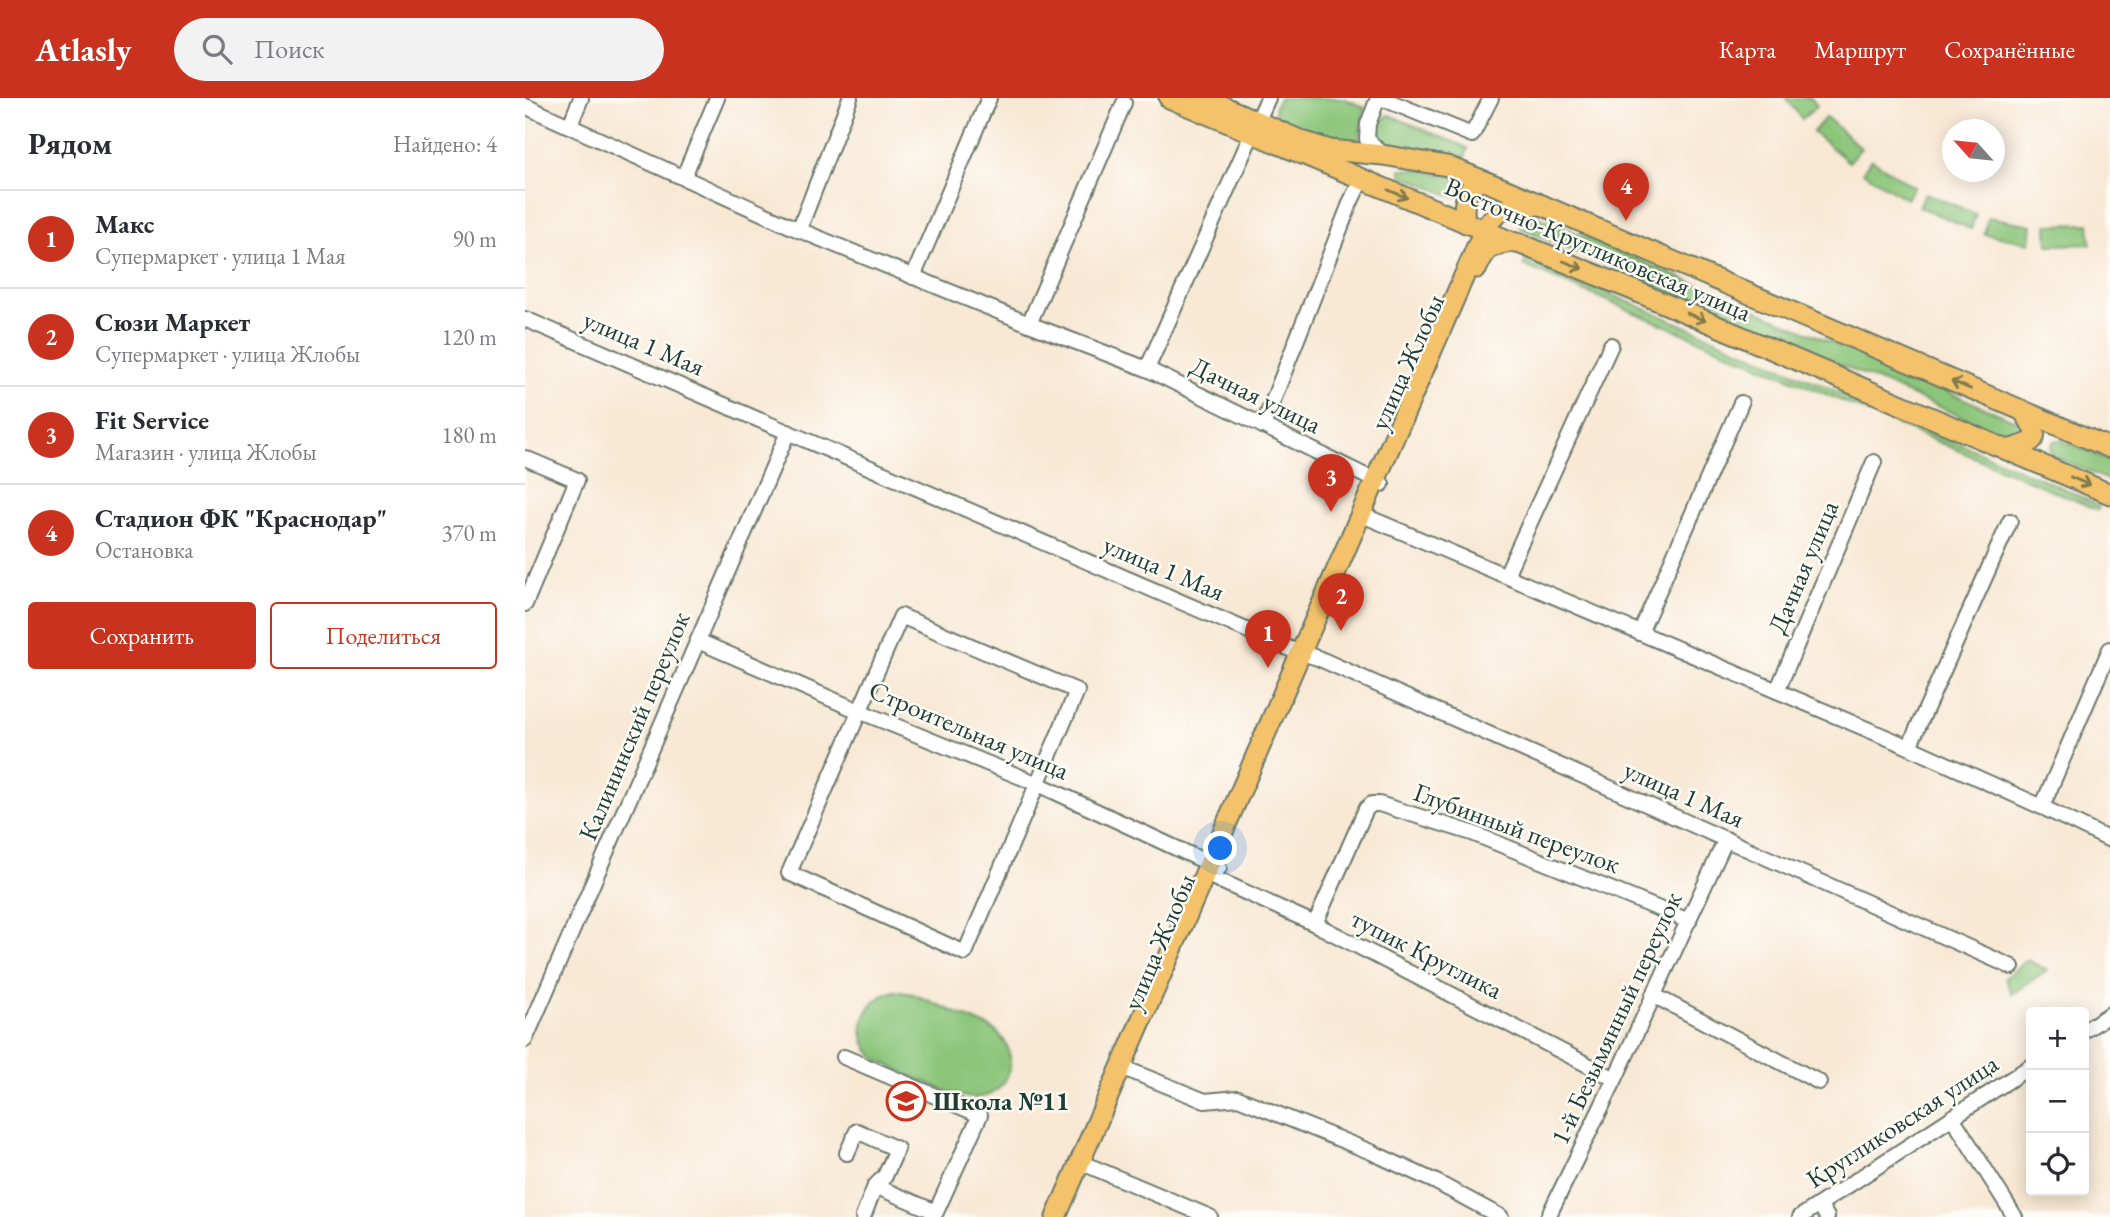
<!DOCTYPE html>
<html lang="ru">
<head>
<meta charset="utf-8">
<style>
  :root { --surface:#fff; --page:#f2f2f3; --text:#2b2b33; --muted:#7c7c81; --line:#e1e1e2; --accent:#c8321e }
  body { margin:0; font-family:"EB Garamond",serif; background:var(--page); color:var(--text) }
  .controls { position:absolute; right:21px; bottom:21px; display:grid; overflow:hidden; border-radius:7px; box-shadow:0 4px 18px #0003 }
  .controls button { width:63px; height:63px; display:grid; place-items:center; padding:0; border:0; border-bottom:2px solid var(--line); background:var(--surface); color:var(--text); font:35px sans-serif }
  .compass { position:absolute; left:1417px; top:21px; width:63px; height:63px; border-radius:50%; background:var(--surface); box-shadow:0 4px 18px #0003; rotate:297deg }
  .you { position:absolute; left:696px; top:751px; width:24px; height:24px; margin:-18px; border:5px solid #fff; border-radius:50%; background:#1a73e8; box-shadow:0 0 0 10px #1a73e833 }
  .badge { display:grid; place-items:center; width:46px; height:46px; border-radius:50%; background:var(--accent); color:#fff; font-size:23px; font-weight:700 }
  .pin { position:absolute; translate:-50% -58px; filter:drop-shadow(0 2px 4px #0008) }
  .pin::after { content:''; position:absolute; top:37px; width:24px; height:21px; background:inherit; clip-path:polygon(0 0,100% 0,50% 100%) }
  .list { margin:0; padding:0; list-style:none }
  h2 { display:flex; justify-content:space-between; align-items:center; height:91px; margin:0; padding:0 28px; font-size:30px }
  h2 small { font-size:23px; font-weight:400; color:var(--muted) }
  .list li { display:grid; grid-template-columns:46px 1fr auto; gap:21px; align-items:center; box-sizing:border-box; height:98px; padding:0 28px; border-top:2px solid var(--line) }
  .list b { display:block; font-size:26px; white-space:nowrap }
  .list p { margin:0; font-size:23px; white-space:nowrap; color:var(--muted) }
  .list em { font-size:23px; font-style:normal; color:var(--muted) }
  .actions { display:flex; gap:14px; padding:21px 28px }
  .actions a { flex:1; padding:16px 0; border:2px solid var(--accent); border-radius:7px; text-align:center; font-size:24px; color:var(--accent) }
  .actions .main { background:var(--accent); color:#fff }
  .icon { flex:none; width:38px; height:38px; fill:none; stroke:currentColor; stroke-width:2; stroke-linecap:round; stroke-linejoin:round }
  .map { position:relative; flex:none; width:1585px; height:1119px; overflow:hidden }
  header { display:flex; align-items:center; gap:42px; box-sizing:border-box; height:98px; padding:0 35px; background:var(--accent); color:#fff }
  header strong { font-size:33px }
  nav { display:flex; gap:38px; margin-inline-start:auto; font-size:24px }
  .search { width:490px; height:63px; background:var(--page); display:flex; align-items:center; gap:18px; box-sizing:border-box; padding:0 24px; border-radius:38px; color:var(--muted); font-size:26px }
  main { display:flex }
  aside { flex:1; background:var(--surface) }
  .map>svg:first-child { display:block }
  .green { fill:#8bc579; stroke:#558156; stroke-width:2 }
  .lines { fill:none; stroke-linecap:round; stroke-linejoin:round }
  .minor-casing { stroke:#6b796c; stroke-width:18 }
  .major-casing { stroke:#6b796c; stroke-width:23 }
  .minor { stroke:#fff; stroke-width:14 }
  .major { stroke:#f4c26a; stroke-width:19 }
  .oneway { stroke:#7f794c }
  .labels { text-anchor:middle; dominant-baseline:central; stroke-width:5; stroke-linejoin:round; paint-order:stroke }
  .street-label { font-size:26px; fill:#1f3d34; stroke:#fdfcf7 }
  .poi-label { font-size:26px; font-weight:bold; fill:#1f3d34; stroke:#fdfcf7; text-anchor:start }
</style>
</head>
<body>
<header>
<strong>Atlasly</strong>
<div class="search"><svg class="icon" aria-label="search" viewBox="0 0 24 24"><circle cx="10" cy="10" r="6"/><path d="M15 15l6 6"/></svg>Поиск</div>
<nav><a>Карта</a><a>Маршрут</a><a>Сохранённые</a></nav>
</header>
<main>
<aside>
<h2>Рядом<small>Найдено: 4</small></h2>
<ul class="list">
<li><span class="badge">1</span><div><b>Макс</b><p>Супермаркет · улица 1 Мая</p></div><em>90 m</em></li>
<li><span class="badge">2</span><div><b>Сюзи Маркет</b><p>Супермаркет · улица Жлобы</p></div><em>120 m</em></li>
<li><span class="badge">3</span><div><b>Fit Service</b><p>Магазин · улица Жлобы</p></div><em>180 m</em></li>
<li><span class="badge">4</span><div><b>Стадион ФК &quot;Краснодар&quot;</b><p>Остановка</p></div><em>370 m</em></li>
</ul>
<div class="actions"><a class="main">Сохранить</a><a>Поделиться</a></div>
</aside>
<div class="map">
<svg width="1585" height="1119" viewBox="0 0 1585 1119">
  <rect width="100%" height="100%" fill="#fdfcf7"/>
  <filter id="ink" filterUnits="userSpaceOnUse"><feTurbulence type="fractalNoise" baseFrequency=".0143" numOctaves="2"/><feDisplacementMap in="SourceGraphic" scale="14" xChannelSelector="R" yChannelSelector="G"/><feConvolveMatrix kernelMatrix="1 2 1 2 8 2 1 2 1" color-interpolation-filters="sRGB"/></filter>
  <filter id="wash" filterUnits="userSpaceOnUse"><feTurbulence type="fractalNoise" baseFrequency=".00686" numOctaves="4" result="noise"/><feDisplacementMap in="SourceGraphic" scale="28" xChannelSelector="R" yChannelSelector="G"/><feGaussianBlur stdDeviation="1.57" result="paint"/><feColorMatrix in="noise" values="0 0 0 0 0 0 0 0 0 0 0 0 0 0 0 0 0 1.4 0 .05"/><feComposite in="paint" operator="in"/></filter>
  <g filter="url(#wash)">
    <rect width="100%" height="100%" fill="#f8e8d4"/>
    <g class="green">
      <path d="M754 0H819L840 10 833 47C807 44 770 36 750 17V8Z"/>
      <path d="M1261 0H1286L1292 8 1277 21Z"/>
      <path d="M864 17 943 50 940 60 924 56 861 49 851 40C851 28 853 23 864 17Z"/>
      <path d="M1301 19 1336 50 1324 64 1288 34Z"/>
      <path d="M1346 61 1389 89 1381 101 1338 74Z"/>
      <path d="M876 71 900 72 938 82 937 96 929 99 876 77Z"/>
      <path d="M1400 95 1451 116 1446 131 1394 109Z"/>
      <path d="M1002 114 1498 326 1504 332 1500 342H1491L996 130 994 124 997 116Z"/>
      <path d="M1463 119 1507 127 1505 145 1459 136Z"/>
      <path d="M1564 126 1566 146 1523 147 1522 127Z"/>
      <path d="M1001 162H1006L1538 390 1574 408 1573 412 998 167Z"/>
      <path d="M1532 342H1536L1585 363V383L1528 358 1525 351 1528 344Z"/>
      <path d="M1502 862 1522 872 1487 896 1480 880Z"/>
      <path d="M370 893 388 896 464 929C498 947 489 998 450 1000 432 1001 377 973 358 965 325 947 334 901 370 893Z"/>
    </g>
  </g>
  <g filter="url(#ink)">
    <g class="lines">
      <defs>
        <g id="minor">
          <path d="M853 0 843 26 842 41 858 57"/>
          <path d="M856 0 947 37 966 0"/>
          <path d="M0 8 274 132 504 226 622 271 857 386"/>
          <path d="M45 27 56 0"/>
          <path d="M159 78 192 0"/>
          <path d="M274 132 325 0"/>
          <path d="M388 179 464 0"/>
          <path d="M0 221 770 553 793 560 1487 869"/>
          <path d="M504 226 599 5"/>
          <path d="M622 271 743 0"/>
          <path d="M738 328 826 103 837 80"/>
          <path d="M0 360 52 382 0 506"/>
          <path d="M835 416 1384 649 1517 709 1585 742"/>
          <path d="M981 477 1086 247"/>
          <path d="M376 518 552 593 440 855 264 775Z"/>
          <path d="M1115 535 1216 305"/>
          <path d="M173 543 334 613 513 686 694 770"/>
          <path d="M1252 593 1349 364"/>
          <path d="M1384 649 1485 423"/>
          <path d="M1517 709 1585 551"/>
          <path d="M689 780 790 826 1090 981"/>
          <path d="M790 826 841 711 847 706H854L947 735 1164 823"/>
          <path d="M1128 897 1294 984"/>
          <path d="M1559 933 1585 916"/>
          <path d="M0 942 263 334"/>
          <path d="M319 959 455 1017 411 1114 350 1088 338 1119"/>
          <path d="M596 969 680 1003 713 1000 846 1054 911 1084 976 1119"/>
          <path d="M1427 1019 1490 1119"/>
          <path d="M322 1055 332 1033 372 1051 360 1078 350 1088"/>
          <path d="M555 1064 685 1119"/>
          <path d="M1295 1107 1302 1119"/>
          <path d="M1023 1119 1090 981 1201 741"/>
          <path d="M1275 1119 1506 968"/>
        </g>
        <g id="major">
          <path d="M644 0 987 144 996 146 1108 192 1585 396"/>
          <path d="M679 0 777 43 805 52 858 57 922 68 984 93 1585 350"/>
          <path d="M941 125C936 109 941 92 954 81"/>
          <path d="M952 170C961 150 965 147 987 144"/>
          <path d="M1482 352C1512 344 1518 341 1498 313"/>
          <path d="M531 1119 959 132C974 106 989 108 1017 107"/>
        </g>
      </defs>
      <use href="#minor" class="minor-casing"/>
      <use href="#major" class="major-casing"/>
      <use href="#minor" class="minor"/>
      <use href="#major" class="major"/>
    </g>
    <defs><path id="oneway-shaft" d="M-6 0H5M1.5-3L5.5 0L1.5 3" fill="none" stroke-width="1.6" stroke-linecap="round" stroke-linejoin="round" transform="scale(1.75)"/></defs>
    <g class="oneway">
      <use href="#oneway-shaft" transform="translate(873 96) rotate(23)"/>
      <use href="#oneway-shaft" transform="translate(1048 167) rotate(22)"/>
      <use href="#oneway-shaft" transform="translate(1171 219) rotate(23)"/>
      <use href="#oneway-shaft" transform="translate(1436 287) rotate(-157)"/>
      <use href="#oneway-shaft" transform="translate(1555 383) rotate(23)"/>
    </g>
  </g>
  <defs>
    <symbol id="school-ring" viewBox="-11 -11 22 22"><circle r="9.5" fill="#fdfcf7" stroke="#c8321e" stroke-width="1.5"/><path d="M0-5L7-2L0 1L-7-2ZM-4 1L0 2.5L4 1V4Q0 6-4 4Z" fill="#c8321e"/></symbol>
  </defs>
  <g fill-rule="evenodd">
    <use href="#school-ring" x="359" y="981" width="44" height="44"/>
  </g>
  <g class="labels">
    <g class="street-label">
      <text transform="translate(1073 151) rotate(23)">Восточно-Кругликовская улица</text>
      <text transform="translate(119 245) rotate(23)">улица 1 Мая</text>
      <text transform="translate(882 264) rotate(-66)">улица Жлобы</text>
      <text transform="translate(731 297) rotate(26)">Дачная улица</text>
      <text transform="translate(1278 469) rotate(-67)">Дачная улица</text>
      <text transform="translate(639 470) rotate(23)">улица 1 Мая</text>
      <text transform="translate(109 628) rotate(-67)">Калининский переулок</text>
      <text transform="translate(444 632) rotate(23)">Строительная улица</text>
      <text transform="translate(1159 696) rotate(24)">улица 1 Мая</text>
      <text transform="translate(992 730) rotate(20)">Глубинный переулок</text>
      <text transform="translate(634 844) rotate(-67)">улица Жлобы</text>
      <text transform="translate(902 856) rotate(27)">тупик Круглика</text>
      <text transform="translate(1091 920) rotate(-65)">1-й Безымянный переулок</text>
      <text transform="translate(1377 1023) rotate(-33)">Кругликовская улица</text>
    </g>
    <g class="poi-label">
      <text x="408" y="1003">Школа №11</text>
    </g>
  </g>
</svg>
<div class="controls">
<button>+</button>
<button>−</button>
<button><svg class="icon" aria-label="locate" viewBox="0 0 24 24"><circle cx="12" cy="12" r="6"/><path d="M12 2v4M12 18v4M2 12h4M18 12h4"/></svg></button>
</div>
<svg class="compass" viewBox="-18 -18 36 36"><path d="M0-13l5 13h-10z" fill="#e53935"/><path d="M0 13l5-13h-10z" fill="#7c7c81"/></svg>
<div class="you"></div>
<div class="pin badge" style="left:743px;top:570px">1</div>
<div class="pin badge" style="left:816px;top:533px">2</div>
<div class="pin badge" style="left:806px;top:414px">3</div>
<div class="pin badge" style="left:1101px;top:123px">4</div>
</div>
</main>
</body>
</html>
